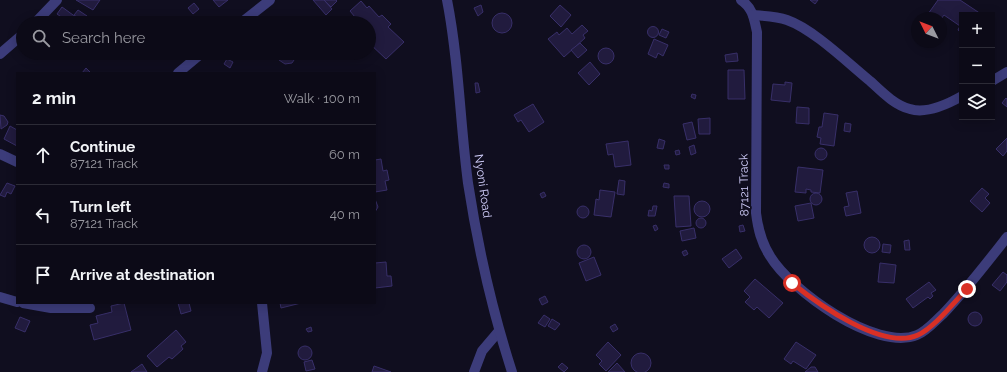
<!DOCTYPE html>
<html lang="en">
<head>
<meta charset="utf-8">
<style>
  :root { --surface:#0c0a17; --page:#151320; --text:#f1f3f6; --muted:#9a9aa1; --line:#2c2b36 }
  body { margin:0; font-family:Raleway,sans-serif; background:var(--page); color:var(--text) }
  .controls { position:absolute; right:12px; top:12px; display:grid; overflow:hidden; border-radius:0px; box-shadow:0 2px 10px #0003 }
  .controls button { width:36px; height:36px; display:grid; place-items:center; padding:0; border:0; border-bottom:1px solid var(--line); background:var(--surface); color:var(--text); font:20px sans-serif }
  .compass { position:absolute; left:911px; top:12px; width:36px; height:36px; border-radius:50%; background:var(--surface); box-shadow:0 2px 10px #0003; rotate:312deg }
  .stop { position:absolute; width:12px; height:12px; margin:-9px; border:3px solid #d93025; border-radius:50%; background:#fff }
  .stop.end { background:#d93025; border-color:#fff; box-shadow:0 1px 4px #0008 }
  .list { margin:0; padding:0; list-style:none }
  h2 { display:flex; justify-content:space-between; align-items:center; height:52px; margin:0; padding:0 16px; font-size:17px }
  h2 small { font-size:13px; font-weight:400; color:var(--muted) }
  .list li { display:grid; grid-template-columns:26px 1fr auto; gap:12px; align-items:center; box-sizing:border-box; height:60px; padding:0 16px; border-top:1px solid var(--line) }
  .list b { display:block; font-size:15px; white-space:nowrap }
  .list p { margin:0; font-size:13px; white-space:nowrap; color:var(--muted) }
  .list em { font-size:13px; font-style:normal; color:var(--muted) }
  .icon { flex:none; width:22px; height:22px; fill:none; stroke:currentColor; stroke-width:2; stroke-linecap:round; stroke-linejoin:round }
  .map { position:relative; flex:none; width:1007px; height:372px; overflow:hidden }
  .search { position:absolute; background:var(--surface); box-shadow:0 2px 10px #0003; left:16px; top:16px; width:360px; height:44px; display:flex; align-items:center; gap:10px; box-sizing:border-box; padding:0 14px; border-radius:22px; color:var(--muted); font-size:15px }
  .panel { position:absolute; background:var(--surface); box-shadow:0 2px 10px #0003; left:16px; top:72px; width:360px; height:232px; border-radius:0px }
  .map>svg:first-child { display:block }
  .building { fill:#211b3e; stroke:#382f69 }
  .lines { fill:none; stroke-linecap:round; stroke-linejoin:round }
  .minor { stroke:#3c3c7a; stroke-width:10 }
  .tertiary { stroke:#3c3c7a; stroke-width:10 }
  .route { stroke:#d93025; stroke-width:5 }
  .labels { text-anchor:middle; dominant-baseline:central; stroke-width:3.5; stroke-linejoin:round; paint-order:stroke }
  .street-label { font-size:12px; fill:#d2cffc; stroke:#100e1f }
</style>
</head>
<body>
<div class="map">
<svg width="1007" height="372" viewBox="0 0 1007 372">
  <rect width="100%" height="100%" fill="#100e1f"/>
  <g class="building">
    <path d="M76 0H100L93 10Z"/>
    <path d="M213 0H228L219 7Z"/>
    <path d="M313 0H324L332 9 326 15Z"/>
    <path d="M324 0H336L337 1 331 7Z"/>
    <path d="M810 0H818L815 4Z"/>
    <path d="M938 0H960L981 14 962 15V33L958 30 960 26 944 15 941 19 934 18 928 14Z"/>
    <path d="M361 1 367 8 369 6 379 17 382 15 391 24 388 27 404 42 386 59 369 43V23H352L351 21 355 17 350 11Z"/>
    <path d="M194 3 199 9 193 14 188 8Z"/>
    <path d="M481 5 483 12 478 16 474 8Z"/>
    <path d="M560 5 571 15 561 27 550 16Z"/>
    <path d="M62 7 80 20 78 23H70L57 14Z"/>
    <path d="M78 10 87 16 83 21 74 15Z"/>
    <circle cx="502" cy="23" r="10"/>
    <path d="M54 17 60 19 62 23H50Z"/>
    <path d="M582 25 588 31 583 35 585 38 564 57 548 39 557 32 559 35 567 28 572 34Z"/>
    <circle cx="653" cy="32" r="5.5"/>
    <path d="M662 29 669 32 666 38 659 35Z"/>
    <path d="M654 39 668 45 663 56 658 53 656 58 648 54Z"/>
    <path d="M580 43 587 50 578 58 571 50Z"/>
    <circle cx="606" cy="56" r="8"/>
    <path d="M278 53H295L296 57 292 63 285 64 279 60Z"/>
    <path d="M737 53 738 61 726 62 725 55Z"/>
    <path d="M227 59 233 62 230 68 224 64Z"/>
    <path d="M590 62 600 74 589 85 578 73Z"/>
    <path d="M86 68 91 73H82Z"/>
    <path d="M728 70H744L745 99H728Z"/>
    <path d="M785 82 792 83 790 102 771 100 773 84 785 85Z"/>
    <path d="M475 83H478L480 92 476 93Z"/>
    <path d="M692 94 696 95 695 99 691 97Z"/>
    <path d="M1006 98 1007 99V107L1002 103Z"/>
    <path d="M533 104 544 122 529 132 521 120 518 122 514 115Z"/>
    <path d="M797 107 809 108V124L796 123Z"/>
    <path d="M824 113 838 115 834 146 820 144 821 138 817 137 819 127H822Z"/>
    <path d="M0 115 4 116 8 122 7 125 1 129Z"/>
    <path d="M710 118V134H699L698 119Z"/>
    <path d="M692 122 696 138 687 140 683 124Z"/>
    <path d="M845 123 851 124 850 132 844 131Z"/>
    <path d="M10 126 17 130V146L4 139Z"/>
    <path d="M1007 138V151L1003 156 996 149Z"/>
    <path d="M659 139 665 141 663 149 657 148Z"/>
    <path d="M628 141 631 165 615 167 613 154 608 155 606 144Z"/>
    <path d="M694 145 696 153 691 155 689 147Z"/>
    <circle cx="821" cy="154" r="6"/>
    <path d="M679 150 680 154 676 155 675 151Z"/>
    <path d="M381 159 383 171 387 170 389 180 385 181 387 190 375 192V160Z"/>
    <path d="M664 165H669V169H665Z"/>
    <path d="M798 167 823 170 820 193 811 192V190L806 189V193L795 192Z"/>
    <path d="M619 180 625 181 624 195 617 194Z"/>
    <path d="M7 183 15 186 11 194 7 192 5 197 0 195Z"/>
    <path d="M664 183 669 184V188L663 187Z"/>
    <path d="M982 188 989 194 985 198 990 203 982 212 970 201Z"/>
    <path d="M600 190 615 192 611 217 594 215 596 199 599 200Z"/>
    <path d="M857 191 861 213 846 216 844 207 849 206 846 193Z"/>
    <path d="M544 192 546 196 542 198 540 194Z"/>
    <circle cx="816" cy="199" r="6"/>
    <path d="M674 196H689L691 226 676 227Z"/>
    <path d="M375 199 378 207 375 212Z"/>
    <circle cx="702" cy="209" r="8"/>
    <path d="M811 203 814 218 798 221 795 206Z"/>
    <path d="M653 206H657L655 216H648L649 210 652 211Z"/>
    <circle cx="583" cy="212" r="6"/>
    <circle cx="701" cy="223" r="5"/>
    <path d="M656 225 658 229 655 231 653 226Z"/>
    <path d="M743 225 745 231 740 232 739 226Z"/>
    <path d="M694 228 696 238 682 241 680 231Z"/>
    <circle cx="872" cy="245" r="8"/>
    <path d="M909 240 910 250H905L904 241Z"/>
    <path d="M883 244 891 245 890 253 882 252Z"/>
    <circle cx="584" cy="252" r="7"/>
    <path d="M736 249 742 258 729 268 722 259Z"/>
    <path d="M686 250 688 254 684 256 682 252Z"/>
    <path d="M594 257 601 275 586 281 579 263Z"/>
    <path d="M386 262 387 276H391L392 286 375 288V263Z"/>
    <path d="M880 263 896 265 894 283 878 282Z"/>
    <path d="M1003 272 1007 275V282L1000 291 992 285Z"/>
    <path d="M755 279 783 303 769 318 757 307 754 310 745 302 750 297 744 291Z"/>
    <path d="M929 282 936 290 931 293 933 296 930 299 928 297 913 308 906 299Z"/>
    <path d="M545 296 548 302 542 305 539 299Z"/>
    <path d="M124 303 131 330 94 340 90 325 98 323 96 316 112 312 111 306Z"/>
    <path d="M178 303H189L191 311 181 314Z"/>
    <path d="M280 303H301L281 308Z"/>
    <circle cx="975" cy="319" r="7"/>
    <path d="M544 315 550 319 545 327 538 323Z"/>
    <path d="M20 317 30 321 25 332 15 328Z"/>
    <path d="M552 319 560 324 555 330 548 326Z"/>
    <path d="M615 324 618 329 613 332 610 327Z"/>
    <path d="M311 327 312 331 308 332 306 329Z"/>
    <path d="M176 330 186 342 181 346 183 349 172 359 169 357 157 367 147 356Z"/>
    <path d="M608 342 621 355 606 371 599 364 602 361 596 355Z"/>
    <path d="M796 342 816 355 806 369 793 361 791 364 784 359Z"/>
    <circle cx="305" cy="353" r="7"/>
    <circle cx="641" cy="363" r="10"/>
    <path d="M312 360 315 369 306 371 304 362Z"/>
    <path d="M562 363 568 368 564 372 558 367Z"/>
    <path d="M617 363 625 372H608Z"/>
    <path d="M142 364 147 372H131Z"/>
    <path d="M374 366 391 372H372Z"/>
    <path d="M811 367H815L818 372H805Z"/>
  </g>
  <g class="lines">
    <g class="minor">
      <path d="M741 0C753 8 754 19 757 32L756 213C758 229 761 242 770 256 790 290 876 352 917 335 927 331 935 321 943 314 966 290 986 264 1007 237"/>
      <path d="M753 15C764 16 776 16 787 20 813 29 848 63 870 81 881 91 894 105 910 109 926 114 948 104 962 96"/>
      <path d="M35 23 57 0"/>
      <path d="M241 23 270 0"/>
      <path d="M0 54 23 34"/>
      <path d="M178 73 202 53"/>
      <path d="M992 81 1007 72"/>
      <path d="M0 154 17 162"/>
      <path d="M0 297 17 302"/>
      <path d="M23 303 51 308H90"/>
      <path d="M262 372 267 353 262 303"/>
      <path d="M474 372 482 351 499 331"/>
    </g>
    <path class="tertiary" d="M447 0C459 60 460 123 468 183 478 248 492 310 512 372"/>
  </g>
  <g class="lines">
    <path class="route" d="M792 283C818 304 883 351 918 335 935 327 954 302 967 289"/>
  </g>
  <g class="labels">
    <g class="street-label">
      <text transform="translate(744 185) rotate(-91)">87121 Track</text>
      <text transform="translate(483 186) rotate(82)">Nyoni Road</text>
    </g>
  </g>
</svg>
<div class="controls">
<button>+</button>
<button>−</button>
<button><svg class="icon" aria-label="layers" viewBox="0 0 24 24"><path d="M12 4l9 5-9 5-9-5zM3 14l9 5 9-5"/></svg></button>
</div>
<svg class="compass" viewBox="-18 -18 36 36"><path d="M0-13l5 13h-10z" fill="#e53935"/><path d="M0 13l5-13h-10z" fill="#9a9aa1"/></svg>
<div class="stop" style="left:792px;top:283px"></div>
<div class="stop end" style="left:967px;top:289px"></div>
<div class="search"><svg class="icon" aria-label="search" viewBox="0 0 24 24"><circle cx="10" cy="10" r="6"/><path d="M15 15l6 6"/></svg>Search here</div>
<section class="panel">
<h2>2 min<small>Walk · 100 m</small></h2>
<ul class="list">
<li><svg class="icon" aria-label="ahead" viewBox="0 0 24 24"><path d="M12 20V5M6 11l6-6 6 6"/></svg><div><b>Continue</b><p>87121 Track</p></div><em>60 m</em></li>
<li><svg class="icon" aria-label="left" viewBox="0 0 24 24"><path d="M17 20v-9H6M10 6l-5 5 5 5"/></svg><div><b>Turn left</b><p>87121 Track</p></div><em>40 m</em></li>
<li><svg class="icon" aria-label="arrive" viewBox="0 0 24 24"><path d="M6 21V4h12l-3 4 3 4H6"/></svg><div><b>Arrive at destination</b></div></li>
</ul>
</section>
</div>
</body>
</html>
